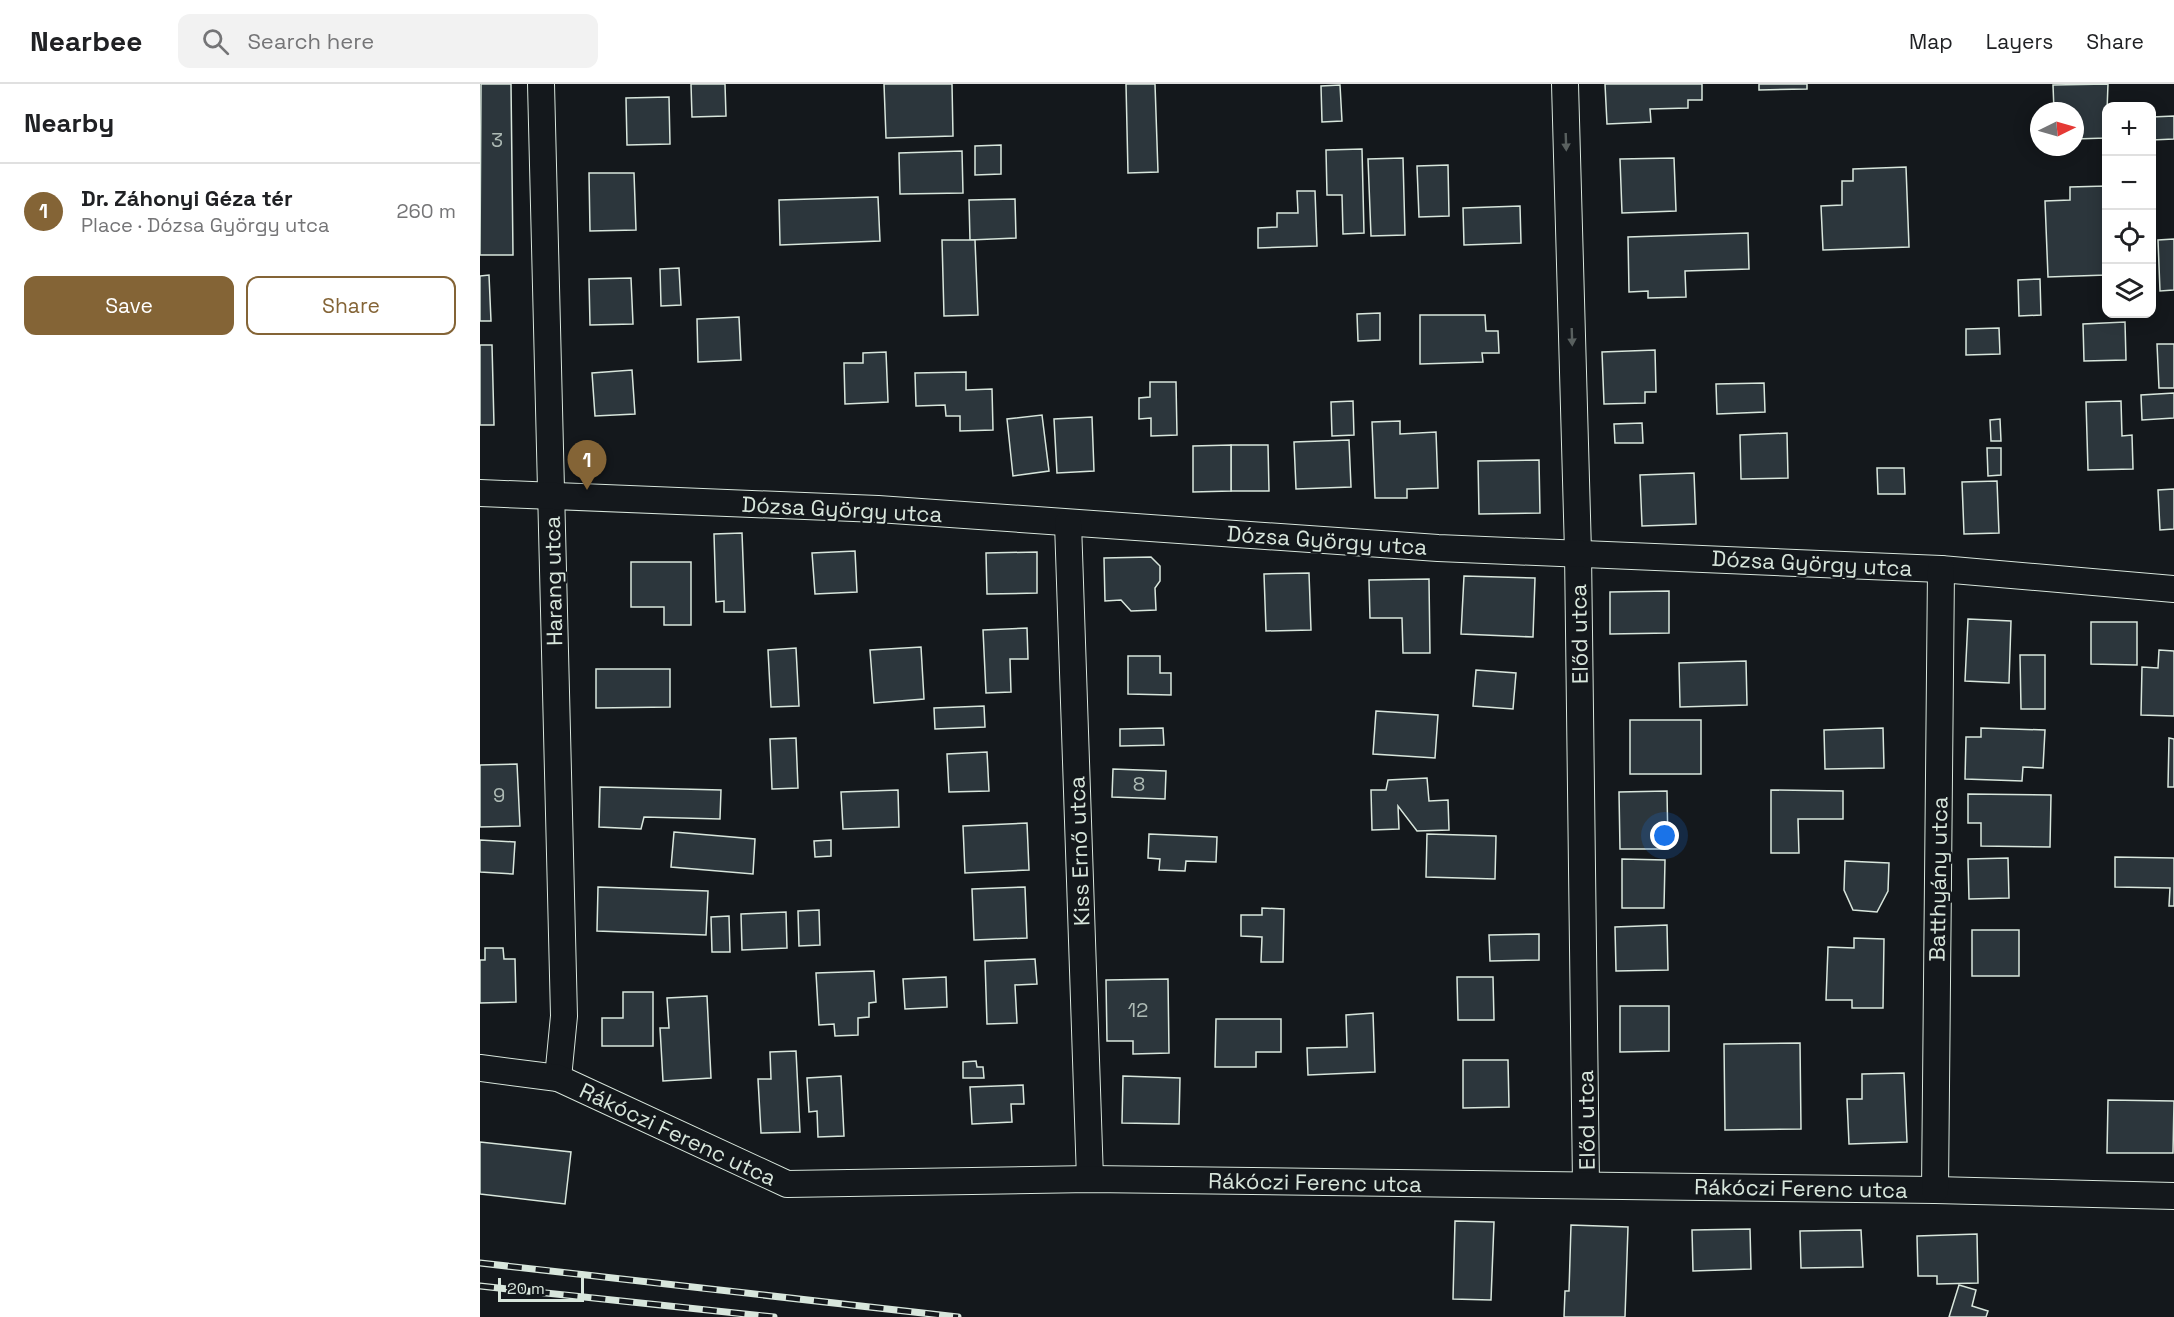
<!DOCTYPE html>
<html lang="en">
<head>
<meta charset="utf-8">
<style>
  :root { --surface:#fff; --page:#f2f2f2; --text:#202124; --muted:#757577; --line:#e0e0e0; --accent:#846436 }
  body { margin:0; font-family:"Space Grotesk",sans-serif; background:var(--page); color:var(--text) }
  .controls { position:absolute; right:18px; top:18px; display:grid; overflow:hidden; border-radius:12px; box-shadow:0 3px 15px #0003 }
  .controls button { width:54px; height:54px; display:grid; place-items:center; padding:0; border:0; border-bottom:2px solid var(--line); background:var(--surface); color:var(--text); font:30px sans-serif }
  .compass { position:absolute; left:1550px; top:18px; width:54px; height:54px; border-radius:50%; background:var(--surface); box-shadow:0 3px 15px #0003; rotate:85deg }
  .scale { position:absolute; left:18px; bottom:15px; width:86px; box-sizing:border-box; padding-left:6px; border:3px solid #d8e6dc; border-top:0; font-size:16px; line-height:21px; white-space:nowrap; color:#d8e6dc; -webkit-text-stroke:4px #14181c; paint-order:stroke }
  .you { position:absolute; left:1185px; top:752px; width:21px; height:21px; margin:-15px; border:4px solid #fff; border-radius:50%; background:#1a73e8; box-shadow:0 0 0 9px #1a73e833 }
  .badge { display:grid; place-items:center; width:39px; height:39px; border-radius:50%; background:var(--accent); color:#fff; font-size:20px; font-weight:700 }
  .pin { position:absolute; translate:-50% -50px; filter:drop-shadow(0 2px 3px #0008) }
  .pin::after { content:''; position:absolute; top:32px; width:21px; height:18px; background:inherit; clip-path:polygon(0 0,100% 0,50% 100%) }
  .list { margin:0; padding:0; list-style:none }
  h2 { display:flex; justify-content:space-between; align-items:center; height:78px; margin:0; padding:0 24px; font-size:26px }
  h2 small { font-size:20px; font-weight:400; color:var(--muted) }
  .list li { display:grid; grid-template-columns:39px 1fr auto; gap:18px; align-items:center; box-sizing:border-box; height:96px; padding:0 24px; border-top:2px solid var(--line) }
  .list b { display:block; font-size:22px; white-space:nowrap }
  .list p { margin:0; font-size:20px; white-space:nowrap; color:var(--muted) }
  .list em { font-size:20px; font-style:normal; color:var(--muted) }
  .actions { display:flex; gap:12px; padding:18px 24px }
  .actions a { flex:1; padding:14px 0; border:2px solid var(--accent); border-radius:12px; text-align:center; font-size:21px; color:var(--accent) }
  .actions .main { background:var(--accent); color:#fff }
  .icon { flex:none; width:33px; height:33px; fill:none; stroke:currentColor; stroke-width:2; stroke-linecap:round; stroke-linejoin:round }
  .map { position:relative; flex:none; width:1694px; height:1233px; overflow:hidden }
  header { display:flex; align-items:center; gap:36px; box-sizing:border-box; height:84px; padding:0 30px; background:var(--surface); border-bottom:2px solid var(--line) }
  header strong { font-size:28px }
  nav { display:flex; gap:33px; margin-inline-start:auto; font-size:21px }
  .search { width:420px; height:54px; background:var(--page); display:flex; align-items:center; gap:15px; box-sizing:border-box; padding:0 21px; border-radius:12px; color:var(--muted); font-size:22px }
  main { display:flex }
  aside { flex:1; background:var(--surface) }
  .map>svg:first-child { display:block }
  .building { fill:#2c363c; stroke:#d8e6dc; stroke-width:1.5 }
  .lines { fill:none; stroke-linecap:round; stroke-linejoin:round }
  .street-casing { stroke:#d8e6dc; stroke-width:28 }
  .street { stroke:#14181c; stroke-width:26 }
  .rail-casing { stroke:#d8e6dc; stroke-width:7 }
  .rail { stroke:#14181c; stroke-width:4.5; stroke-dasharray:14; stroke-linecap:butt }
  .oneway { fill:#59605f }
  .labels { text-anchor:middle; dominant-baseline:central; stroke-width:4.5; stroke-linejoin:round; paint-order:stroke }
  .number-label { font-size:20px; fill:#adbab4 }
  .street-label { font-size:22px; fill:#d8e6dc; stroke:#14181c }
</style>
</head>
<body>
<header>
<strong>Nearbee</strong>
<div class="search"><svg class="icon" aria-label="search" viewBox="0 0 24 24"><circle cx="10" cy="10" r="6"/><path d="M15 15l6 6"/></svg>Search here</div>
<nav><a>Map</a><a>Layers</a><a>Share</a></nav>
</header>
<main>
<aside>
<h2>Nearby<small></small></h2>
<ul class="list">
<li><span class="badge">1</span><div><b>Dr. Záhonyi Géza tér</b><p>Place · Dózsa György utca</p></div><em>260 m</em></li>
</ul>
<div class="actions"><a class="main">Save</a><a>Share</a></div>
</aside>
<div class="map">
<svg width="1694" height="1233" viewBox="0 0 1694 1233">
  <rect width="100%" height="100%" fill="#14181c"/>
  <g class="building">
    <path d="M1 0H31L33 171H0Z"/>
    <path d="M211 0H245L246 32 212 33Z"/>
    <path d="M404 0H472L473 52 406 54Z"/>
    <path d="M646 0H675L678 88 648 89Z"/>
    <path d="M1125 0H1222V16H1208V24L1170 25 1171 38 1127 40Z"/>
    <path d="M1279 0H1327V5L1279 6Z"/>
    <path d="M1628 0 1626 54 1595 55V27H1574L1573 1Z"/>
    <path d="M860 1 862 37 842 38 841 2Z"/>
    <path d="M189 13 190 60 147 61 146 14Z"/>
    <path d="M1694 32V55L1672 56V33Z"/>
    <path d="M521 61V90L495 91V62Z"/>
    <path d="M882 65 884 149 863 150 862 111H847L846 66Z"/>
    <path d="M482 67 483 109 420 110 419 69Z"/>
    <path d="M923 74 925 151 891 152 888 75Z"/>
    <path d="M1194 74 1196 127 1142 129 1140 75Z"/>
    <path d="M968 81 969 132 939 133 937 82Z"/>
    <path d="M1426 83 1429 163 1343 166 1341 122 1362 121V97H1373V85Z"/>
    <path d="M109 89H154L156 146 110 147Z"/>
    <path d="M1626 102V191L1568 193 1565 117 1590 116V103Z"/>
    <path d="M817 107H835L837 162 778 164V144L797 143V129H818Z"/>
    <path d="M398 113 400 157 300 161 299 116Z"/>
    <path d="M535 115 536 154 490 156 489 116Z"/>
    <path d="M1040 122 1041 159 984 161 983 124Z"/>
    <path d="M1268 149 1269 185 1205 187 1206 213 1168 214V207L1149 208 1148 153Z"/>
    <path d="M1694 155V206L1680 207 1678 156Z"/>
    <path d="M462 156H495L498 231 464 232Z"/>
    <path d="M199 184 201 221 181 222 180 185Z"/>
    <path d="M9 191 11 237H0V192Z"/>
    <path d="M151 194 153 240 110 241 109 195Z"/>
    <path d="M1560 195 1561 231 1539 232 1538 196Z"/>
    <path d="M900 229V256L878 257 877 230Z"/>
    <path d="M940 231H1005L1006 247H1018L1019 269H1002L1003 278 940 280Z"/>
    <path d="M259 233 261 276 218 278 217 235Z"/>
    <path d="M1645 238 1646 276 1604 277 1603 240Z"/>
    <path d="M1519 244 1520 270 1486 271V245Z"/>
    <path d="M1677 260H1694V304H1679Z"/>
    <path d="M0 261H12L14 341H0Z"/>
    <path d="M1175 266 1176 308H1165V319L1124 320 1122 268Z"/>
    <path d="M406 268 408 318 365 320 364 279H383V269Z"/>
    <path d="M152 286 155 330 115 332 112 289Z"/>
    <path d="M486 288V306L512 305 513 346 480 347V332H466L465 321 436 322 435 289Z"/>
    <path d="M670 298H696L697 351 671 352V334L659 335V314L670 313Z"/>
    <path d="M1284 299 1285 328 1237 330 1236 300Z"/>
    <path d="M1694 309V334L1662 336 1661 311Z"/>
    <path d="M873 317 874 351 852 352 851 318Z"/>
    <path d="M1641 317 1642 352 1652 351 1653 385 1608 386 1606 318Z"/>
    <path d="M562 331 569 387 533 392 527 335Z"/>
    <path d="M612 333 614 387 577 389 574 335Z"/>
    <path d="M1520 335 1521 357H1511L1510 336Z"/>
    <path d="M920 337V350L956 348 958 404 927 405V414H895L892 338Z"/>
    <path d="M1162 339 1163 359H1135L1134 340Z"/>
    <path d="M1307 349 1308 394 1261 395 1260 351Z"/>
    <path d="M869 356 871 403 816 405 814 358Z"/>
    <path d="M751 361H788L789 407H751Z"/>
    <path d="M751 361V407L713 408V362Z"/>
    <path d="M1507 364H1521V391L1508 392Z"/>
    <path d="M1059 376 1060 429 999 430 998 377Z"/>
    <path d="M1397 384H1424L1425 410H1398Z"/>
    <path d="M1214 389 1216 440 1162 442 1160 391Z"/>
    <path d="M1517 397 1519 449 1484 450 1482 398Z"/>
    <path d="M1694 405V445L1680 446 1678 406Z"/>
    <path d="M262 449 265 528H244V517L236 518 234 450Z"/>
    <path d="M375 467 377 508 335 510 332 469Z"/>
    <path d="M557 468V509L507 510 506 469Z"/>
    <path d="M671 473 680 482V497L675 504 676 526 651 527 641 516 625 517 624 474Z"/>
    <path d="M151 478H211V541H184V523H151Z"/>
    <path d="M829 489 831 546 786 547 784 490Z"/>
    <path d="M984 492 1055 494 1053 553 981 550Z"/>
    <path d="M949 495 950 569H923L922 534H890L889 496Z"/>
    <path d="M1189 507V549L1130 550V508Z"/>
    <path d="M1488 535 1531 537 1529 599 1485 597Z"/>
    <path d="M1611 538H1657V581L1611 580Z"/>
    <path d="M547 544 548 575H530L531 608 506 609 503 546Z"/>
    <path d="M441 563 444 615 394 619 390 566Z"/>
    <path d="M316 564 319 622 291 623 288 566Z"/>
    <path d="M1679 566 1694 567V632L1661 631 1662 583 1678 584Z"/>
    <path d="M1540 571H1565V625H1541Z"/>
    <path d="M648 572H680V589H691V611L648 610Z"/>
    <path d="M1266 577 1267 621 1200 623 1199 579Z"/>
    <path d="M116 585H190V623L116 624Z"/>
    <path d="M996 586 1036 589 1033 625 993 622Z"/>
    <path d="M504 622 505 643 455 645 454 624Z"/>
    <path d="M896 627 958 631 955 674 893 670Z"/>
    <rect x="1150" y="636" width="71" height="54"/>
    <path d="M683 644 684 661 640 662V645Z"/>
    <path d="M1403 644 1404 684 1345 685 1344 646Z"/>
    <path d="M1501 644 1565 646 1563 684 1543 683 1542 697 1485 695 1486 653H1501Z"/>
    <path d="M316 654 318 704 292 705 290 655Z"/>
    <path d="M1689 654 1694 655V703H1688Z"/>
    <path d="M507 668 509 707 469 708 467 670Z"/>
    <path d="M37 680 40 742 0 743V681Z"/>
    <path d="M633 685 686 687 685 715 632 713Z"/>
    <path d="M947 694 949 717 968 716 969 746 937 747 918 722 919 745 892 746 891 706H906L908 696Z"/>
    <path d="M120 703 241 706 240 735 164 733 161 745 119 743Z"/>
    <path d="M418 706 419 743 363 745 361 708Z"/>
    <path d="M1291 706 1363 707V735H1318L1319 769H1291Z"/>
    <path d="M1187 707 1188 765H1140L1139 708Z"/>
    <path d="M1488 710 1571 711 1570 763 1501 762V739H1488Z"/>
    <path d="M547 739 549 786 485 789 483 742Z"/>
    <path d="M194 748 275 755 273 790 191 783Z"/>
    <path d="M669 750 737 753 736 778 706 777 705 787 679 786 680 775 668 774Z"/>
    <path d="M947 750 1016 752 1015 795 946 793Z"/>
    <path d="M0 756 35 758 33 790 0 788Z"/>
    <path d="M351 756V772L335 773 334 757Z"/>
    <path d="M1635 773 1694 774V822H1689L1690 804 1635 803Z"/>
    <path d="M1528 774 1529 814 1489 815 1488 775Z"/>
    <path d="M1142 775 1185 776 1184 824H1142Z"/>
    <path d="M1365 777 1409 779 1408 807 1397 828 1373 826 1364 806Z"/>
    <path d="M118 803 228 807 226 851 117 847Z"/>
    <path d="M545 803 547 854 494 856 492 805Z"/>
    <path d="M782 824 804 825 803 878H781L782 853 761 852V831H782Z"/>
    <path d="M339 826 340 861 319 862 318 827Z"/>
    <path d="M306 828 307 864 262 866 261 830Z"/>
    <path d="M249 832 250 868H232L231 833Z"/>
    <path d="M1187 841 1188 886 1136 887 1135 843Z"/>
    <rect x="1492" y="846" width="47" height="46"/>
    <path d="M1059 850V876L1010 877 1009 851Z"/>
    <path d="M1374 854 1404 855 1403 924H1372V916H1346L1348 863 1374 864Z"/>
    <path d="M5 864H23L24 875H35L36 918 0 919V876H5Z"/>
    <path d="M555 875 557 900 535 901 537 939 507 940 505 877Z"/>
    <path d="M394 887 396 918 389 919V933L378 934V951L355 952 354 940 339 941 336 889Z"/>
    <path d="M466 893 467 923 425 925 423 895Z"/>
    <path d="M977 893H1013L1014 936H978Z"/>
    <path d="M688 895 689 969 653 970V957H627L626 896Z"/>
    <path d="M143 908H173V962H122V934H143Z"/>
    <path d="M227 912 231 994 183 997 180 944H189L187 914Z"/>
    <path d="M1140 922H1189V967L1140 968Z"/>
    <path d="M893 929 895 988 828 991 827 964 867 963 866 931Z"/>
    <path d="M736 935H801V968H776V983H735Z"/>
    <path d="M1320 959 1321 1045 1245 1046 1244 960Z"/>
    <path d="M316 967 320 1048 281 1049 278 995H291L290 968Z"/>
    <path d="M983 976H1028L1029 1023 983 1024Z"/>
    <path d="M496 977 497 983H503L504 994H483V978Z"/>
    <path d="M1424 989 1427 1058 1369 1060 1367 1015H1382V990Z"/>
    <path d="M361 992 364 1052 338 1053 337 1027 329 1028 327 994Z"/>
    <path d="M643 992 700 994 699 1040 642 1039Z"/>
    <path d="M543 1001 544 1020H531L532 1038 492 1040 490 1003Z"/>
    <path d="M1628 1016 1694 1017 1693 1069H1627Z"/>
    <path d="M0 1058 91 1068 85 1120 0 1110Z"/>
    <path d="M975 1137 1014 1138 1011 1216 973 1215Z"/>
    <path d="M1091 1141 1148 1143 1145 1233H1084L1085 1207H1089Z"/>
    <path d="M1270 1145 1271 1185 1213 1187 1212 1146Z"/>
    <path d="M1381 1146 1383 1183 1321 1184 1320 1147Z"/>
    <path d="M1497 1150 1498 1199 1457 1200V1192H1438L1437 1152Z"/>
    <path d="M1479 1201 1496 1206 1492 1222 1508 1227 1506 1233H1469Z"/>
  </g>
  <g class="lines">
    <defs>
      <g id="street">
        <path d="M61 0 84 932 78 994"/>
        <path d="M1085 0 1098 468 1106 1101"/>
        <path d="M0 409 398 425 958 464 1461 485 1694 505"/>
        <path d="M588 439 610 1095"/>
        <path d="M0 984 78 994 307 1100 610 1095 1455 1106 1694 1112"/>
        <path d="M1455 1106 1461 485"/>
      </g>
    </defs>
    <use href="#street" class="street-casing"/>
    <use href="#street" class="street"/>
    <defs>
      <g id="rail">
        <path d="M0 1179 478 1233"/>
        <path d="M0 1202 294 1233"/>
      </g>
    </defs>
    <use href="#rail" class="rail-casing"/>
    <use href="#rail" class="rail"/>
  </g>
  <defs><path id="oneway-solid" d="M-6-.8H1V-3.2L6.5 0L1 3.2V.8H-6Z" transform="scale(1.5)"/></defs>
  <g class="oneway">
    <use href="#oneway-solid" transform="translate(1086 58) rotate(88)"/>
    <use href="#oneway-solid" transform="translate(1092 253) rotate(88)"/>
  </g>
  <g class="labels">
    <g class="number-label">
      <text x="17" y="56">3</text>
      <text x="659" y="700">8</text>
      <text x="19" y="711">9</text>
      <text x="658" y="926">12</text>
    </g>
    <g class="street-label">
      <text transform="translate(362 425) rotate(3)">Dózsa György utca</text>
      <text transform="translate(847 456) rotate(4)">Dózsa György utca</text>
      <text transform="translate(1332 479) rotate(3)">Dózsa György utca</text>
      <text transform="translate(73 497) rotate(-91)">Harang utca</text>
      <text transform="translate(1099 550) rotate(-91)">Előd utca</text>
      <text transform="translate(599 767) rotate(-92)">Kiss Ernő utca</text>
      <text transform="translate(1458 795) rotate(-89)">Batthyány utca</text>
      <text transform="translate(1106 1036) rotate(-91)">Előd utca</text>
      <text transform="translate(198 1050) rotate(25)">Rákóczi Ferenc utca</text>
      <text transform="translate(835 1098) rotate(1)">Rákóczi Ferenc utca</text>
      <text transform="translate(1321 1104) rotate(1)">Rákóczi Ferenc utca</text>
    </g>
  </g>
</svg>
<div class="controls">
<button>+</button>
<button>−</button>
<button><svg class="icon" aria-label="locate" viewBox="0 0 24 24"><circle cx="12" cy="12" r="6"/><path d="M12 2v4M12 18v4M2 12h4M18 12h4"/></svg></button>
<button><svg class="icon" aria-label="layers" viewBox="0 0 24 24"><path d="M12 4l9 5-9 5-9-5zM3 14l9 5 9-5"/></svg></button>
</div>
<svg class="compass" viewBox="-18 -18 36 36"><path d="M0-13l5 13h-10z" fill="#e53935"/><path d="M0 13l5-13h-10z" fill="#757577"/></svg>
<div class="scale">20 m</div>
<div class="you"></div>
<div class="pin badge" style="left:107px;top:406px">1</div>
</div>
</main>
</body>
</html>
